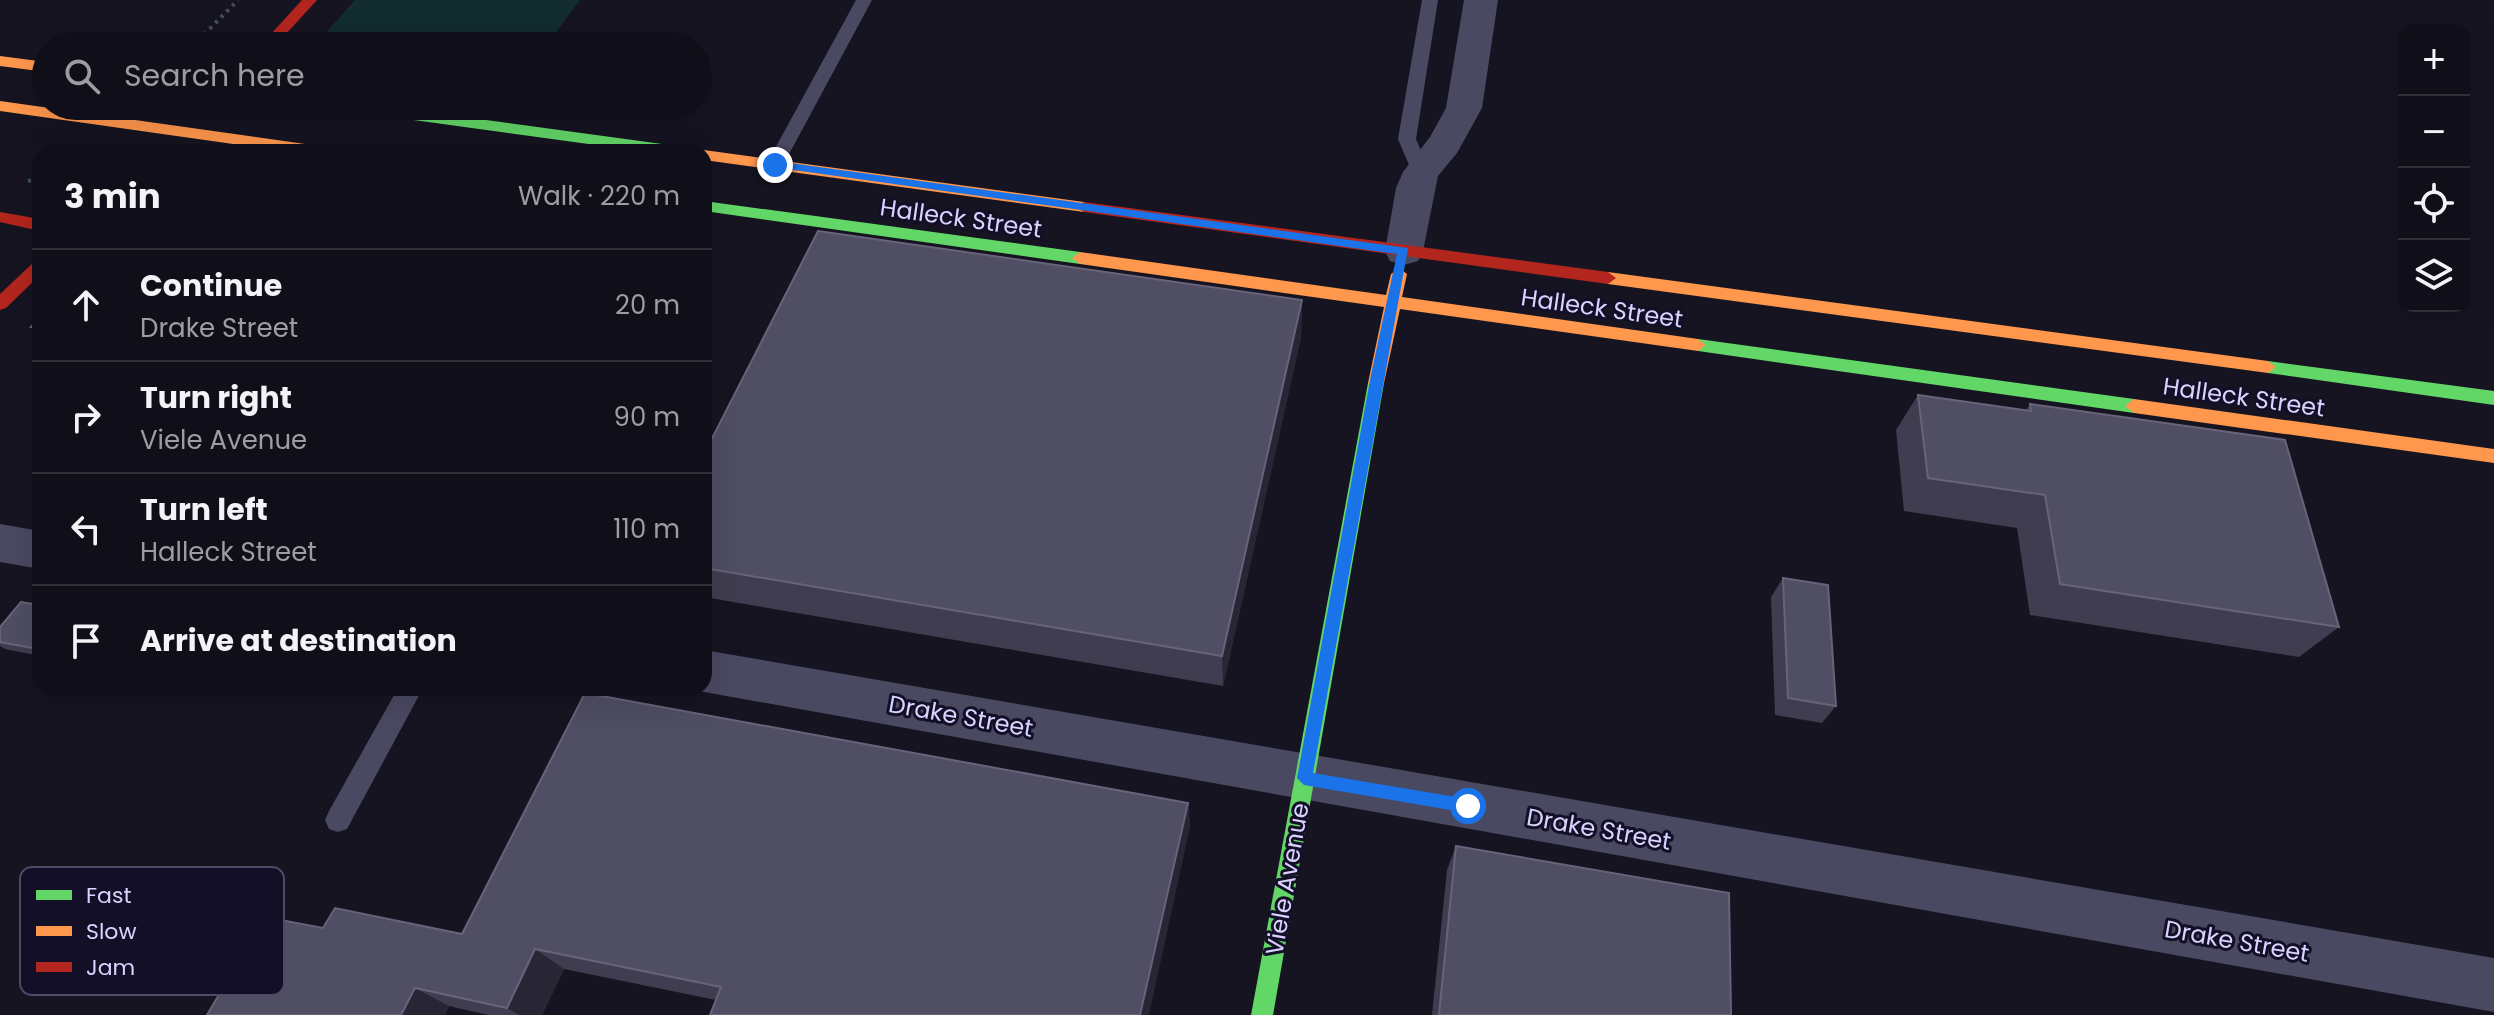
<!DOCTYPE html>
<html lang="en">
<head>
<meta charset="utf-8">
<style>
  :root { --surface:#100f19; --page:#191822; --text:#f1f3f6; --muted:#9c9ca2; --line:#302f38 }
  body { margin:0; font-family:Poppins,sans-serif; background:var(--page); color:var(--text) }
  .controls { position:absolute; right:24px; top:24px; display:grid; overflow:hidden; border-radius:16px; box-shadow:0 8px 32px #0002 }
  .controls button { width:72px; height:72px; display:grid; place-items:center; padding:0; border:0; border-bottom:2px solid var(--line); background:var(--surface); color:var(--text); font:40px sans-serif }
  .stop { position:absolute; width:24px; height:24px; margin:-18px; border:6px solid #1a73e8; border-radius:50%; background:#fff }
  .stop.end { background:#1a73e8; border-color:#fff; box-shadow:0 2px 8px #0008 }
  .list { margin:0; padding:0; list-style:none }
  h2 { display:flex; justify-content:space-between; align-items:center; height:104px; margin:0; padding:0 32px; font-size:34px }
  h2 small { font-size:26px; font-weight:400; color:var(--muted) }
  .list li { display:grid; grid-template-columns:52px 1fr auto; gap:24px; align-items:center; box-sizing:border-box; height:112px; padding:0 32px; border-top:2px solid var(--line) }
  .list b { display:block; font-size:30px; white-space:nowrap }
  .list p { margin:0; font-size:26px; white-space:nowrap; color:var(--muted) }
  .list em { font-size:26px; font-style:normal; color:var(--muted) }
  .icon { flex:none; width:44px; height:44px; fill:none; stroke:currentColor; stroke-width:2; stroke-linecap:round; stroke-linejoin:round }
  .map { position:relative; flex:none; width:2494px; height:1015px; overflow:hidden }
  .search { position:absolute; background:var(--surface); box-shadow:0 8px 32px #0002; left:32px; top:32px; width:680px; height:88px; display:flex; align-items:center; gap:20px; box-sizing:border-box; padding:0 28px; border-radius:44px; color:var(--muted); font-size:30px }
  .panel { position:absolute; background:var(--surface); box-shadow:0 8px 32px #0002; left:32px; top:144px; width:680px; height:552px; border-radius:24px }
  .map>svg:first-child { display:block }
  .green { fill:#132c2d }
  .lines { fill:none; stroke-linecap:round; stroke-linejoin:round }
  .path { stroke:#44505f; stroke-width:4; stroke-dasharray:3 5; stroke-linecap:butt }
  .lane { fill:#4a4962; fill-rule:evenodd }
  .street { fill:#4a4962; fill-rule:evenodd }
  .fast { fill:#63d668; fill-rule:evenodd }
  .slow { fill:#ff974d; fill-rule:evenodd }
  .jam { fill:#b3261e; fill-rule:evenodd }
  .wall { fill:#403d50 }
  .shaded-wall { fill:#282635 }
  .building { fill:#504e63; stroke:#66637b; stroke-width:2 }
  .route { fill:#1a73e8 }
  .labels { text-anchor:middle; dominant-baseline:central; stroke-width:6; stroke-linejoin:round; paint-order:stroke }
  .street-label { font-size:24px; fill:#d9d4ff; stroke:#130f26 }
  .key { fill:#130f26; stroke:#4e4a67; stroke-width:2 }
  .key-label { font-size:22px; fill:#d9d4ff }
</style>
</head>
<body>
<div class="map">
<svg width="2494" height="1015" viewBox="0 0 2494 1015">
  <rect width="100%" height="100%" fill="#161421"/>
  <path class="green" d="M355 0H580L546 46H314Z"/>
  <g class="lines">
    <g class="path">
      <path d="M193 46 238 0"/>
      <path d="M28 181 40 178"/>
    </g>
    <g class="lane">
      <path d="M856 0H872L781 169H769L766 165Z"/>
      <path d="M1422 0H1438L1416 139 1430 172 1421 178 1412 172 1398 139Z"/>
      <path d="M398 688H423L347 829 338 832 329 829 325 820 329 811Z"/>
    </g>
    <g class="street">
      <path d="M1464 0H1498L1482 108 1457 153 1438 176 1423 251 1418 261 1404 265 1390 261 1385 251 1396 188 1403 172 1430 137 1446 108Z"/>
      <path d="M0 524 40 531V569L0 562Z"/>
      <path d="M704 650 2494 958V1012L704 692 692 688H704Z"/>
    </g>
    <g class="fast">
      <path d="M341 106H383L684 147 691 152H647L348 111Z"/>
      <path d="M704 201 1080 252 1088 258 1080 264 704 211Z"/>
      <path d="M1698 339 2134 399 2143 406 2134 413 1698 351 1690 345Z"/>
      <path d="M2268 361 2494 391V405L2268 373 2260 367Z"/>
      <path d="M1376 376 1384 383 1273 1015H1251L1368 383Z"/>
    </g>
    <g class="slow">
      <path d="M0 56 46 62V72L0 66Z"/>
      <path d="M0 101 326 147 333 152H290L0 111Z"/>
      <path d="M704 150 1084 202 1092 207 1084 212 704 160V152H698Z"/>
      <path d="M1080 252 1386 295 1391 274 1399 268 1407 274 1402 297 1698 339 1706 345 1698 351 1400 309 1384 383 1376 390 1368 383 1384 307 1080 264 1072 258Z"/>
      <path d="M1608 272 2268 361 2276 367 2268 373 1608 284 1600 278Z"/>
      <path d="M2134 399 2494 449V463L2134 413 2125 406Z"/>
    </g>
    <g class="jam">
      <path d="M302 0H317L275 46H260Z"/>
      <path d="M1084 202 1608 272 1616 278 1608 284 1084 212 1076 207Z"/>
      <path d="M0 212 40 219V231L0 222Z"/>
      <path d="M40 260V275L6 308 0 310V294L34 262Z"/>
    </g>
  </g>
  <g class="wall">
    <path d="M1302 300 1301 337 1223 686 704 597V454Z"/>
    <path d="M40 317V335L31 327Z"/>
    <path d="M1918 395 2026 410 2030 404 2339 627 2299 657 2030 615 2017 528 1904 511 1896 430Z"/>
    <path d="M1783 578 1836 706 1822 723 1775 715 1771 597Z"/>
    <path d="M40 605V656L5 649 0 646V627Z"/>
    <path d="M1188 803 1190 827 716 1000 564 969 542 1015H488L449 1006 445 1015 323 928 462 934Z"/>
    <path d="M1456 846 1731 1015H1432L1447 870Z"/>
  </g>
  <g class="shaded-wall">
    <path d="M1302 300 1301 337 1223 686 1222 656Z"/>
    <path d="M40 638V654L32 648Z"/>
    <path d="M1188 803 1190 827 1149 1015H1140Z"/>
    <path d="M535 949 564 969 542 1015H519L507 1008Z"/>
    <path d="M415 988 449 1006 445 1015H401Z"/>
  </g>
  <g class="building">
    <path d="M818 231 1302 300 1222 656 704 568V454Z"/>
    <path d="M40 317V328L31 327Z"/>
    <path d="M1918 395 2031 411 2030 404 2285 440 2339 627 2060 584 2045 495 1928 478Z"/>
    <path d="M1783 578 1828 585 1836 706 1788 698Z"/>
    <path d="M21 602 40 605V638L32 648 0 642V627Z"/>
    <path d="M585 693 1188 803 1140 1015H710L721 987 535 949 507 1008 415 988 401 1015H207L265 917 323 928 335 908 462 934Z"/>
    <path d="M1456 846 1729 893 1731 1015H1439Z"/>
  </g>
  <path class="route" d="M775 161 1408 248 1313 773 1468 799 1474 801V811L1468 813 1304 785 1297 778 1371 375 1397 254 772 167 770 165Z"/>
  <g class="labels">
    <g class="street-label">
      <text transform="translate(961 218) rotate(8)">Halleck Street</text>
      <text transform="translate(1602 308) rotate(8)">Halleck Street</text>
      <text transform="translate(2244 397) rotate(8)">Halleck Street</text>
      <text transform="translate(961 716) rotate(10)">Drake Street</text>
      <text transform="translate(1599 829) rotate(10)">Drake Street</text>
      <text transform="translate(1287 879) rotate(-80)">Viele Avenue</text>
      <text transform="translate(2237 941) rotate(10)">Drake Street</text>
    </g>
  </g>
  <rect x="20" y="867" width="264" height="128" rx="12" class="key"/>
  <rect x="36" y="890" width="36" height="10" fill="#63d668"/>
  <rect x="36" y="926" width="36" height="10" fill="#ff974d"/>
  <rect x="36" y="962" width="36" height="10" fill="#b3261e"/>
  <g class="key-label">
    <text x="86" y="903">Fast</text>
    <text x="86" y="939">Slow</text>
    <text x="86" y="975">Jam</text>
  </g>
</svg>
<div class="controls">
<button>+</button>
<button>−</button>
<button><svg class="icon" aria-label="locate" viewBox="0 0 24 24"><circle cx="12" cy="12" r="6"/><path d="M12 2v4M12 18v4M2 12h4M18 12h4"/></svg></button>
<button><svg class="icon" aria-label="layers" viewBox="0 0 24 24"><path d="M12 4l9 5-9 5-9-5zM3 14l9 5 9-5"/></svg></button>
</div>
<div class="stop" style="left:1468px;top:806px"></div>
<div class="stop end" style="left:775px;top:165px"></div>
<div class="search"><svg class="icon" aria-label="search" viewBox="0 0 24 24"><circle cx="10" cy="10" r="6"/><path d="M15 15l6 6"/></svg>Search here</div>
<section class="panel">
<h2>3 min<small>Walk · 220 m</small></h2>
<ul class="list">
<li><svg class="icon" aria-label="ahead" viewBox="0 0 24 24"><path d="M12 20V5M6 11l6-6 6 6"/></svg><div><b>Continue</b><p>Drake Street</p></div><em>20 m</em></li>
<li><svg class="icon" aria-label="right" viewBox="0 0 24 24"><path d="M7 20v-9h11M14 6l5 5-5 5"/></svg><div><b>Turn right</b><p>Viele Avenue</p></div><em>90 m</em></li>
<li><svg class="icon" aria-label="left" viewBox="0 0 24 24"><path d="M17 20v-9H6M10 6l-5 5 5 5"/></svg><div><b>Turn left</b><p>Halleck Street</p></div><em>110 m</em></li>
<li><svg class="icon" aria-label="arrive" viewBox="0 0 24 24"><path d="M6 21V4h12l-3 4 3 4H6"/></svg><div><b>Arrive at destination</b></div></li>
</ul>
</section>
</div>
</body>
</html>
